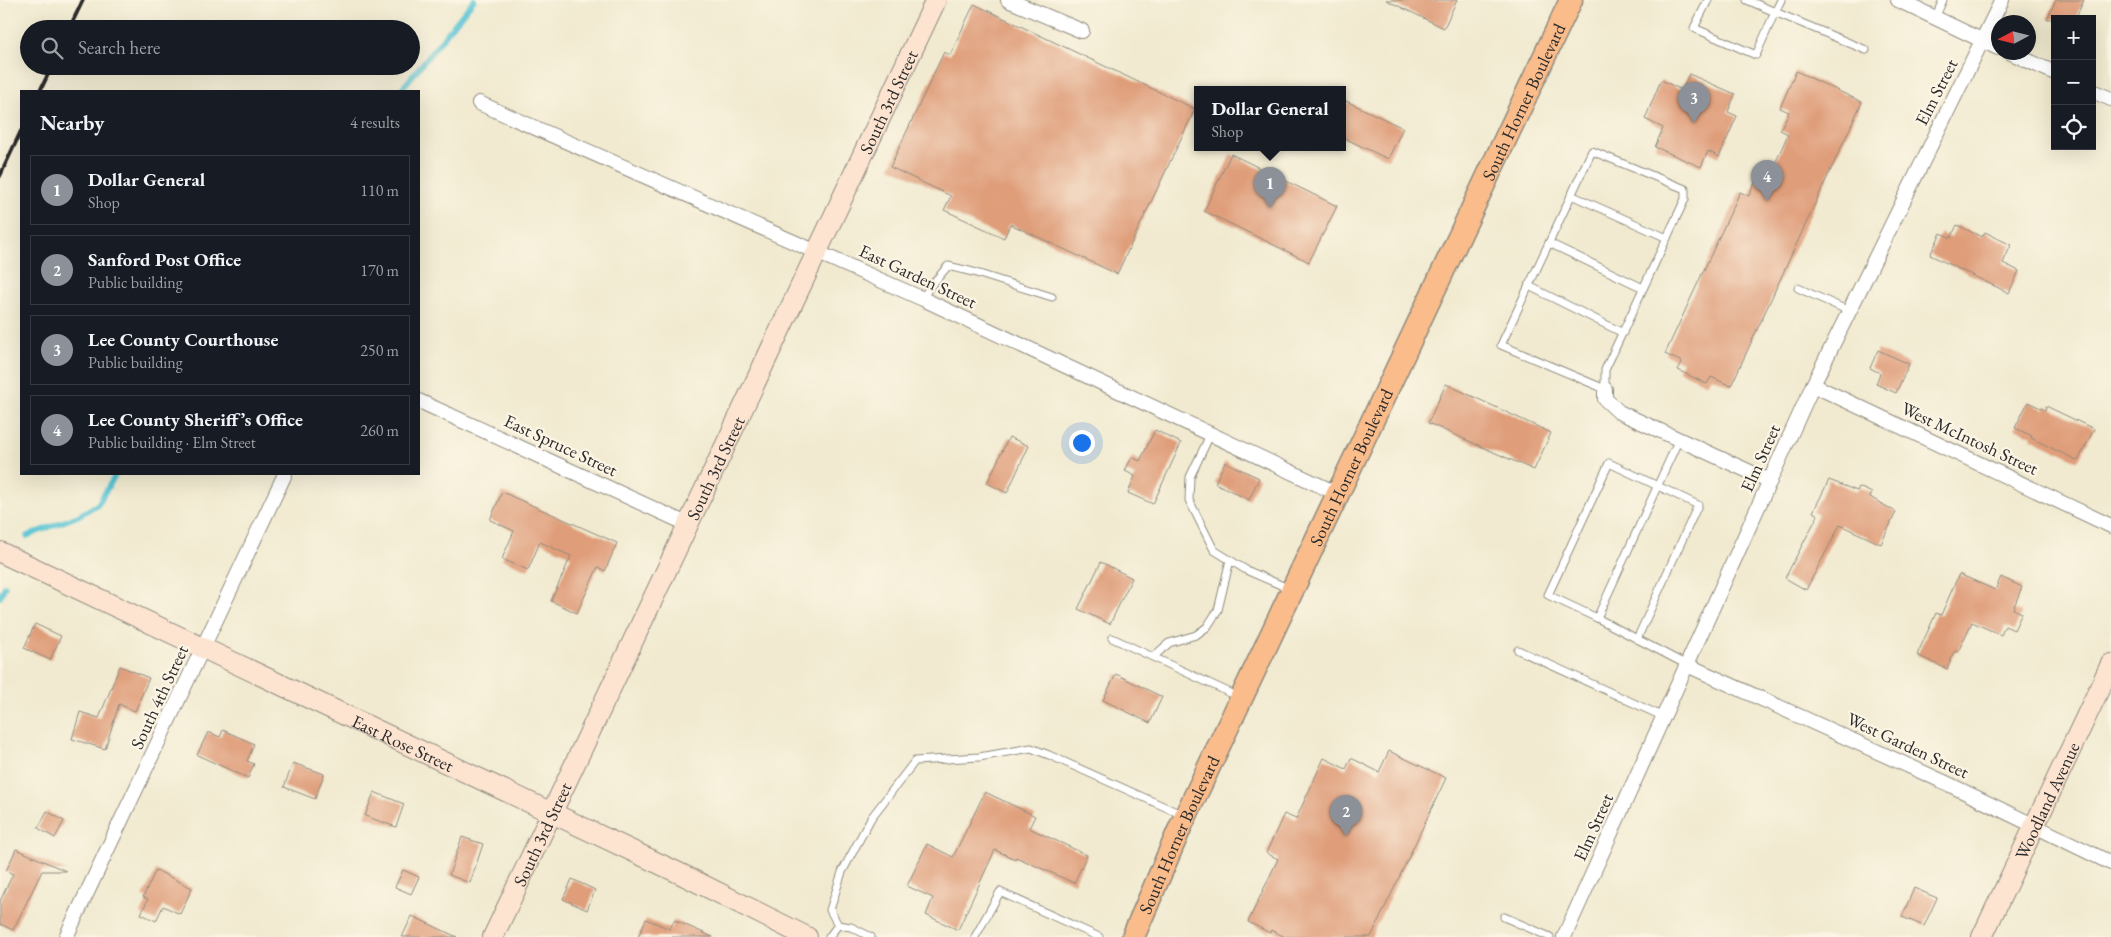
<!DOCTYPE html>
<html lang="en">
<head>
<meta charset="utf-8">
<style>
  :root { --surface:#171b24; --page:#20242c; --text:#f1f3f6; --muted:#9ea1a6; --line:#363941; --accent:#8c9099 }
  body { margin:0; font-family:"EB Garamond",serif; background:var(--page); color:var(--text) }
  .controls { position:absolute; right:15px; top:15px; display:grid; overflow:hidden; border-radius:0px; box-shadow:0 5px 20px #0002 }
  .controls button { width:45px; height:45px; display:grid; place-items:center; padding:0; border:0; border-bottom:1px solid var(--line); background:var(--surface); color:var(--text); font:25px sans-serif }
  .compass { position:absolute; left:1991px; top:15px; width:45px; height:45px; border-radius:50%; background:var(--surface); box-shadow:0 5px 20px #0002; rotate:263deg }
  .you { position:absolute; left:1081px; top:442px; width:18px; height:18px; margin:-12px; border:4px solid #fff; border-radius:50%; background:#1a73e8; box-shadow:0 0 0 8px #1a73e833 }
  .badge { display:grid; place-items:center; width:32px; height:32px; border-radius:50%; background:var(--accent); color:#fff; font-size:16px; font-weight:700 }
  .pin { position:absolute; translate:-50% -41px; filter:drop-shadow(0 1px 2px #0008) }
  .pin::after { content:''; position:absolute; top:26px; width:18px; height:15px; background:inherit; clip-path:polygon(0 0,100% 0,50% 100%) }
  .popup { position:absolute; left:1194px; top:86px; width:152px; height:65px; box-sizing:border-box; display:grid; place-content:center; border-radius:0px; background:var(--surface); filter:drop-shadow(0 1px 4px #0005); font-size:16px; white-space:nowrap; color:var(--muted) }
  .popup b { font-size:19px; color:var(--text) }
  .popup::after { content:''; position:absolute; left:50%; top:100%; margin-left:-10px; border:10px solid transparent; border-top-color:var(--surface) }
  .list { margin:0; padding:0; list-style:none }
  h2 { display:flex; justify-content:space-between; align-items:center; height:65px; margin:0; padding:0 20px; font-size:21px }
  h2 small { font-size:16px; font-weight:400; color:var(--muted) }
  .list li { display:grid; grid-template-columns:32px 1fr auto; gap:15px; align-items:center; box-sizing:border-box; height:70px; margin:0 10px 10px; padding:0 10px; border:1px solid var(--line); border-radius:0px }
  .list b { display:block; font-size:19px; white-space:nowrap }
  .list p { margin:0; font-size:16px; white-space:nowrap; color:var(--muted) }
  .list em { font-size:16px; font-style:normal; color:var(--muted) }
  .icon { flex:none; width:28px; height:28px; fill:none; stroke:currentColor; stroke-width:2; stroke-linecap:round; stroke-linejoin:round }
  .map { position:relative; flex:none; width:2111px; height:937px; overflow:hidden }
  .search { position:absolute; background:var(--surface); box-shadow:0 5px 20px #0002; left:20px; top:20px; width:400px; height:55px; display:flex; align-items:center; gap:12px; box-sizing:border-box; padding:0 18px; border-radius:28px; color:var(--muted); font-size:19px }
  .panel { position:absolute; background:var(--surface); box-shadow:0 5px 20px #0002; left:20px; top:90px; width:400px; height:385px; border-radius:0px }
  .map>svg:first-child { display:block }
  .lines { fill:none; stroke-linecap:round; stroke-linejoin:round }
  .stream { stroke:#59c4d4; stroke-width:5.5 }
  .building { fill:#df9d79 }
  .lane-casing { stroke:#8e8a7e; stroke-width:9 }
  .street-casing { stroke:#8e8a7e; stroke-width:16 }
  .secondary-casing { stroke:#8e8a7e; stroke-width:22 }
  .primary-casing { stroke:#8e8a7e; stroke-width:25 }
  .lane { stroke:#fff; stroke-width:7 }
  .street { stroke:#fff; stroke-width:14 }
  .secondary { stroke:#fde4d1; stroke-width:20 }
  .primary { stroke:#fabc8b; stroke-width:22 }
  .rail { stroke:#2b2b2b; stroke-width:4 }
  .labels { text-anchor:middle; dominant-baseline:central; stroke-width:4.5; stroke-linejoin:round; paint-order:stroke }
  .street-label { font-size:18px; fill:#2b2b2b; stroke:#fcf5e5 }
</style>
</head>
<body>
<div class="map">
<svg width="2111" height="937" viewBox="0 0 2111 937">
  <rect width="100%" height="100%" fill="#fcf5e5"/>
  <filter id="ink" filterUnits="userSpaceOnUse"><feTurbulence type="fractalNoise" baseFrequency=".02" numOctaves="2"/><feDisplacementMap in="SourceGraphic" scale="10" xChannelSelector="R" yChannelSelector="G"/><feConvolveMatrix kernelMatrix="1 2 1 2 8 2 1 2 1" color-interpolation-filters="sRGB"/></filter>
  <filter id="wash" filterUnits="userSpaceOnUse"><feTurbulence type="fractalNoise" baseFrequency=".0096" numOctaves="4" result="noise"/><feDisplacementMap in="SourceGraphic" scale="20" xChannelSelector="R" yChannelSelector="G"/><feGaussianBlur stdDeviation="1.12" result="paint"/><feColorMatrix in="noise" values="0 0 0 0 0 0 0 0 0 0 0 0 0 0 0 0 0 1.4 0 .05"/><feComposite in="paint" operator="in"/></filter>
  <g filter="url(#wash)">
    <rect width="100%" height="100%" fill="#f1ead0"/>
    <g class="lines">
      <g class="stream">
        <path d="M400 91 474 0"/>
        <path d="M27 536 78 516 98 504 116 474"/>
        <path d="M0 597 5 586"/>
      </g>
    </g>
    <g id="blocks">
      <g class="building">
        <path d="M1386 0H1457L1444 28Z"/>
        <path d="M2056 0H2084L2075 19H2047Z"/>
        <path d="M974 4 1195 109 1117 274 1010 224 1004 238 944 210 951 196 890 167 944 52 950 55Z"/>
        <path d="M1796 71 1862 102 1731 386 1711 377 1707 384 1678 370 1682 362 1665 354 1740 192 1749 196 1757 178 1767 182 1788 134 1780 130 1789 112 1780 108Z"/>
        <path d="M1689 74 1735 94 1728 112 1737 116 1719 157 1708 151 1701 167 1655 147 1663 128 1645 119 1661 80 1682 90Z"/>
        <path d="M1342 99 1403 128 1388 159 1342 137Z"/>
        <path d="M1231 154 1337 206 1309 262 1204 211Z"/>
        <path d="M1957 225 1982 237 1985 232 2011 245 2003 263 2019 271 2009 293 1930 255 1941 233 1951 238Z"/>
        <path d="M1878 350 1909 364 1896 393 1876 384 1880 373 1870 368Z"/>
        <path d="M1446 384 1551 433 1534 470 1428 423Z"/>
        <path d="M2028 402 2045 410 2046 406 2094 429 2078 461 2031 438 2032 436 2015 428Z"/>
        <path d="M1155 430 1181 443 1153 504 1128 493 1135 476 1125 471 1132 457 1140 461Z"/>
        <path d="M1009 437 1029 446 1007 493 987 483Z"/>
        <path d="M1225 462 1259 478 1249 500 1215 483Z"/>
        <path d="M1829 480 1857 491 1859 487 1872 493 1870 497 1896 512 1881 544 1840 525 1806 590 1785 578 1818 515 1813 512Z"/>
        <path d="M502 492 617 543 605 571 598 567 577 613 551 601 571 556 540 542 528 570 502 559 514 531 490 520Z"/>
        <path d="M1101 562 1132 578 1110 624 1078 609Z"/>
        <path d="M1959 574 1995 590 2001 577 2022 587 2013 609 2022 613 2014 630 2005 626 2001 635 1972 622 1958 652 1955 651 1947 669 1917 655 1936 613 1941 615Z"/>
        <path d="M35 624 61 636 50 660 24 648Z"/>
        <path d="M120 666 149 678 135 711 119 704 105 749 72 739 80 712 99 718Z"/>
        <path d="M1116 674 1162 697 1150 723 1103 700Z"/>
        <path d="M223 730 254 744 247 761 254 764 248 778 197 755 208 732 220 737Z"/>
        <path d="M1389 751 1446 778 1371 937H1285L1271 930 1270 933 1248 922 1278 859 1266 853 1284 814 1296 819 1324 758 1346 769 1351 758 1379 772Z"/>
        <path d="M293 763 324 774 315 799 284 787Z"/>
        <path d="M374 792 404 804 396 827 365 816Z"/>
        <path d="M985 792 1035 816 1029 828 1087 855 1074 883 1016 857 1015 859 995 850 958 930 926 915 933 898 907 886 927 844 953 857Z"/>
        <path d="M47 811 64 821 55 838 38 828Z"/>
        <path d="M462 837 483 844 470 883 449 875Z"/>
        <path d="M16 849 66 871H42L13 930 0 924V901L13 874 6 871Z"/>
        <path d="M156 870 192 888 180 914 163 906 156 921 141 914 148 899 143 897Z"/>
        <path d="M403 870 419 877 411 894 395 887Z"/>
        <path d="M572 879 595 890 587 910 563 899Z"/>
        <path d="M1914 888 1937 898 1924 926 1902 917Z"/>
        <path d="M412 916 457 937H402Z"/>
        <path d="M646 919 670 929 674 920 713 937H638Z"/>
      </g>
    </g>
  </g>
  <g filter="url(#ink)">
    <use href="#blocks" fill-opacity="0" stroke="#8e8a7e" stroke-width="1"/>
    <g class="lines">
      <defs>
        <g id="lane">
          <path d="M1708 0 1694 28 1756 55 1775 12 1747 0"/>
          <path d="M1781 0 1775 12 1866 50"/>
          <path d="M1935 18 1943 0"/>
          <path d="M1592 151 1685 189V199L1605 370V389L1501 345Z"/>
          <path d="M1571 195 1667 238"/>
          <path d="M1549 243 1643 288"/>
          <path d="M1529 286 1623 333"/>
          <path d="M1798 288 1849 311"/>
          <path d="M923 299 928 289 948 266 973 272 1052 297"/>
          <path d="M1211 433 1190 477 1189 500 1214 550 1246 570 1290 589"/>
          <path d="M1679 439 1597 618 1687 665"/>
          <path d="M1597 618 1548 595 1609 463 1698 505 1637 639"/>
          <path d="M1112 638 1239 697"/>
          <path d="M1518 650 1664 717"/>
          <path d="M1153 657 1169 643 1196 635 1207 627 1218 610 1230 560"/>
          <path d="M1504 917 1550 937"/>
          <path d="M829 937 838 925"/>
          <path d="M871 937 851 927 838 925 830 910 842 872 871 818 915 761 979 757 1031 748 1049 755 1183 815"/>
          <path d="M975 937 1000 892 1099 937"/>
        </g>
        <g id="street">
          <path d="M1008 0 1082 31"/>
          <path d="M1898 0 1998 48"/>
          <path d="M2009 52 2055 73"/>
          <path d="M2092 91 2111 99"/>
          <path d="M479 103 923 299 1338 494"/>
          <path d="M1813 385 2111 526"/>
          <path d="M1605 389V399L1619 412 1770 481"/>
          <path d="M419 401 687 524"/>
          <path d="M1687 665 1944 782 2111 863"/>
          <path d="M66 937 285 474"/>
          <path d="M1564 937 1813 385 2002 0"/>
        </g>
        <g id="secondary">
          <path id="s1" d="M0 552 683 875 807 937"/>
          <path id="s2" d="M493 937 936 0"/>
          <path id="s3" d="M1982 937 2111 664"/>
        </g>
        <g id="primary">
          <path id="s4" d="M1133 937 1180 828 1571 0"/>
        </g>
      </defs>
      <use href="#lane" class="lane-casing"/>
      <use href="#street" class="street-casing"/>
      <use href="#secondary" class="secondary-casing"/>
      <use href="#primary" class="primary-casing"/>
      <use href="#lane" class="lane"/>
      <use href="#street" class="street"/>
      <use href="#secondary" class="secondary"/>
      <use href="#primary" class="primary"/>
      <g class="rail">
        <path d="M69 29 83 0"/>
        <path d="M40 91 52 66"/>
        <path d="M0 176 21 131"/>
      </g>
    </g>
  </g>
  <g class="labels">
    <g class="street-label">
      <text transform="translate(1936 92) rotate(-63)">Elm Street</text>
      <text stroke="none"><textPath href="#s4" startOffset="922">South Horner Boulevard</textPath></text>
      <text stroke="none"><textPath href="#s2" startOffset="924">South 3rd Street</textPath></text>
      <text transform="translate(918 276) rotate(25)">East Garden Street</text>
      <text transform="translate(1970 438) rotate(25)">West McIntosh Street</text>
      <text transform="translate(561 445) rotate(25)">East Spruce Street</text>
      <text transform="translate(1760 458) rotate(-66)">Elm Street</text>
      <text stroke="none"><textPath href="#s2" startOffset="519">South 3rd Street</textPath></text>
      <text stroke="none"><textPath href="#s4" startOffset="518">South Horner Boulevard</textPath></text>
      <text transform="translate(159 697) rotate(-65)">South 4th Street</text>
      <text stroke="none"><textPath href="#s1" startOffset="446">East Rose Street</textPath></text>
      <text transform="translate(1908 745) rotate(25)">West Garden Street</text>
      <text stroke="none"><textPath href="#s3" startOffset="151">Woodland Avenue</textPath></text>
      <text transform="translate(1593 827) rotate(-66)">Elm Street</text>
      <text stroke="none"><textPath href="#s2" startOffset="114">South 3rd Street</textPath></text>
      <text stroke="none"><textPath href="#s4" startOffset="112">South Horner Boulevard</textPath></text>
    </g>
  </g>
</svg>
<div class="controls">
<button>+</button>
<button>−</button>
<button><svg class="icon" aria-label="locate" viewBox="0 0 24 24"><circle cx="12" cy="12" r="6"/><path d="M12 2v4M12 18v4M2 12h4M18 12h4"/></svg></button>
</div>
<svg class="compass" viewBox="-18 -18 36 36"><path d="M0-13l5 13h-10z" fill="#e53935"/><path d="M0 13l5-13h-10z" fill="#9ea1a6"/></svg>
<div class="you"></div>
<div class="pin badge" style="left:1270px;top:208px">1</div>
<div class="popup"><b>Dollar General</b>Shop</div>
<div class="pin badge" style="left:1346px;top:836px">2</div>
<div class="pin badge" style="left:1694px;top:123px">3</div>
<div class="pin badge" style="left:1767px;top:201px">4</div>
<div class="search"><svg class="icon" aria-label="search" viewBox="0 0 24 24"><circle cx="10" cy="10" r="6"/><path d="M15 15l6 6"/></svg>Search here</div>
<section class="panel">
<h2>Nearby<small>4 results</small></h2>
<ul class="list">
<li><span class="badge">1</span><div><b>Dollar General</b><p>Shop</p></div><em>110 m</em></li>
<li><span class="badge">2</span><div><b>Sanford Post Office</b><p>Public building</p></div><em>170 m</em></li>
<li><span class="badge">3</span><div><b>Lee County Courthouse</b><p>Public building</p></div><em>250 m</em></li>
<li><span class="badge">4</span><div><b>Lee County Sheriff’s Office</b><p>Public building · Elm Street</p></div><em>260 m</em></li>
</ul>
</section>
</div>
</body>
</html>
